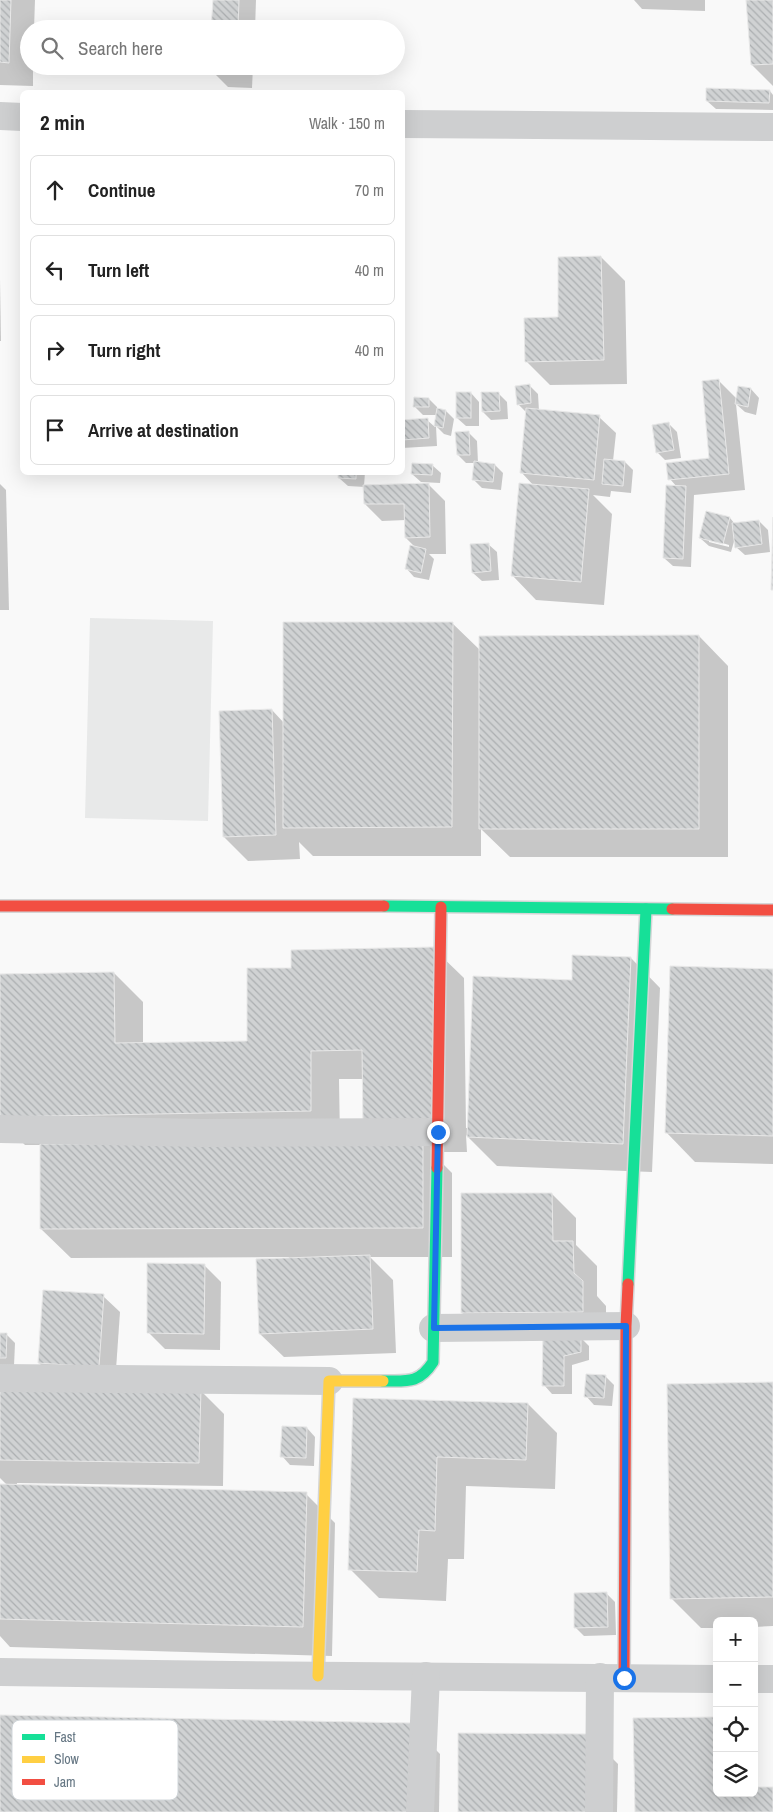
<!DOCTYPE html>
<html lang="en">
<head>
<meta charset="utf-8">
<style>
  :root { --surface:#fff; --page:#f2f2f2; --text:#222; --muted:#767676; --line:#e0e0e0 }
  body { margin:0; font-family:"Archivo Narrow",sans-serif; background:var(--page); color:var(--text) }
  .controls { position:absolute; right:15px; bottom:15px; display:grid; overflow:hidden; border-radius:8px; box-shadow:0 5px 20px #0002 }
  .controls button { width:45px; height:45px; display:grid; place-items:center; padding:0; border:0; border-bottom:1px solid var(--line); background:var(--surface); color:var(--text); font:25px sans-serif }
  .stop { position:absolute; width:15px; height:15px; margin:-11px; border:4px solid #1a73e8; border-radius:50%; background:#fff }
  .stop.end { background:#1a73e8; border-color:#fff; box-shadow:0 1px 5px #0008 }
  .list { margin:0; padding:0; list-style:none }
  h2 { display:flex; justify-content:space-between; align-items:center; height:65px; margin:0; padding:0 20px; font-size:21px }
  h2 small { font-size:16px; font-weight:400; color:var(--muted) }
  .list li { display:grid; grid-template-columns:32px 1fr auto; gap:15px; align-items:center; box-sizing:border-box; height:70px; margin:0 10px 10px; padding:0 10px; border:1px solid var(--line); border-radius:8px }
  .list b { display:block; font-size:19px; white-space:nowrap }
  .list em { font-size:16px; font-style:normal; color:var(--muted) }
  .icon { flex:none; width:28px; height:28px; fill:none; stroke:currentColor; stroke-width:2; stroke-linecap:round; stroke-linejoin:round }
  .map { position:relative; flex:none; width:773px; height:1812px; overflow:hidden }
  .search { position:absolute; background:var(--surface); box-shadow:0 5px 20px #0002; left:20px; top:20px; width:385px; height:55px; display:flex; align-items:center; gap:12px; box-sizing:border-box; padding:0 18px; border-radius:28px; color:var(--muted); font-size:19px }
  .panel { position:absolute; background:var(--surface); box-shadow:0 5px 20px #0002; left:20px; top:90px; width:385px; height:385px; border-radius:8px }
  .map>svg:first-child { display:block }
  .built { fill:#e8e9e9 }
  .shadow { fill:#0003; fill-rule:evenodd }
  .building { fill:url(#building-back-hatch); stroke:#e8e8e8 }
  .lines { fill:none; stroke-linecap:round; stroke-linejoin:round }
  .fast-casing { stroke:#d5d6d7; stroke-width:14 }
  .slow-casing { stroke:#d5d6d7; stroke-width:14 }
  .jam-casing { stroke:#d5d6d7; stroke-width:14 }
  .street { stroke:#cecfd0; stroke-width:28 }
  .fast { stroke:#16e098; stroke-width:11 }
  .slow { stroke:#ffcf43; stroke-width:11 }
  .jam { stroke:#f24e42; stroke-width:11 }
  .route { stroke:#1a73e8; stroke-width:6 }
  .key { fill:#fff; stroke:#d1d6da; stroke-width:1 }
  .key-label { font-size:14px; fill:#657683 }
</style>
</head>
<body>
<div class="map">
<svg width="773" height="1812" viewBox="0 0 773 1812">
  <defs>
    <pattern id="building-back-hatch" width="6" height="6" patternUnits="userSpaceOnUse" patternTransform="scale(1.25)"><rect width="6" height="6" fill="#d0d2d3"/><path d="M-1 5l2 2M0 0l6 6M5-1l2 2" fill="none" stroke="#acafb1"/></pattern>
  </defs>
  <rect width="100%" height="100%" fill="#f9f9f9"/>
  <path class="built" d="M90 618 213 621 208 821 85 818Z"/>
  <g class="shadow">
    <path d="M0 0H35L34 29H29V66H33V86L0 85Z"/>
    <path d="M214 0H256L255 29H213Z"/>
    <path d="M634 0H705V11L642 9Z"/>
    <path d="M748 0H773V86L752 65Z"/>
    <path d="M211 66H253L252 88 228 87 211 70Z"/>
    <path d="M254 66H284L283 74 260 73Z"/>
    <path d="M770 91 773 95V110L716 109 707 101Z"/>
    <path d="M601 257 625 281 627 384 550 385 526 361 560 318Z"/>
    <path d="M0 279 1 341H0Z"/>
    <path d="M719 381 737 399 751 389 759 398 756 415 745 412 736 404 745 490 694 495 691 567 673 566 664 558 677 487 670 479 711 459Z"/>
    <path d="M529 385 538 394 539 411 599 417 616 433 613 461 625 462 633 470 631 493 611 491 610 497 593 495 612 514 604 605 536 600 513 576 534 486 522 473 527 413 518 404Z"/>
    <path d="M471 393 479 402V426H466L457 418Z"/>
    <path d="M498 393 507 402 508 419 491 420 483 412Z"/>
    <path d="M429 399 437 407V409L446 411 454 419 451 436 444 434 436 426 437 446 402 448V421L427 420 435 427 437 415H423L415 407Z"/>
    <path d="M669 424 677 432 681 458 665 460 657 452Z"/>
    <path d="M468 432 477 441 478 463 495 465 503 473 501 490 482 488 473 479 475 463H466L458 455Z"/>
    <path d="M432 465 441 473 440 483 421 482 412 474Z"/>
    <path d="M339 472H365L364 486 429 485 445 501 446 554H429L434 559 429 580 414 577 406 568 416 548 406 538V520L382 521 365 504V487L348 486 339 478Z"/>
    <path d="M0 484 6 490 9 610H0Z"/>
    <path d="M730 518 735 524 759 521 768 530 770 552 745 555 736 547 735 538 731 552 709 546 700 538ZM709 539 729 545V547L709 542Z"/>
    <path d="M488 544 497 552 499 580 482 581 473 573Z"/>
    <path d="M452 623 481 651 699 636 728 666V857H510L481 829V856H313L299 842 300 859 248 861 224 837 272 710 284 723Z"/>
    <path d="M434 949 464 978 466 1128H468L573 981 631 958 660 988 652 1172 497 1166 466 1135 467 1152H431L452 1173V1257H370L393 1280 396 1353 284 1357 260 1334 289 1257 71 1258 41 1229 42 1145H25L0 1120V975L114 973 143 1002V1044L249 1042 292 969ZM339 1079H364L385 1144 340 1140Z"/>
    <path d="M773 971V1164L695 1162 666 1132Z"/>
    <path d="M552 1194 576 1218V1245L597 1266V1296L606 1306V1336H579L589 1346V1360L572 1365V1394H552L544 1385V1336L486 1337 462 1313Z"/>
    <path d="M204 1265 221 1282 220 1350 165 1349 148 1332Z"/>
    <path d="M103 1296 120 1312 115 1384 56 1380 39 1363Z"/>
    <path d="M0 1334H6L15 1343 14 1366H0Z"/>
    <path d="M605 1376 614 1385 612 1406 594 1405 586 1396Z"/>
    <path d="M773 1384V1626L754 1627V1621H717V1628H701L672 1599Z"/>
    <path d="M0 1387 200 1390 224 1414 223 1486 17 1483V1486L306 1494 335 1523 332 1656 10 1647 0 1636V1485L8 1486 0 1478Z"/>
    <path d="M355 1399 528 1404 557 1433 555 1489 466 1486 464 1559H448L446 1601 379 1598 350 1569Z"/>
    <path d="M307 1428 315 1437 314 1466 290 1465 282 1456Z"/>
    <path d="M606 1593 615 1602 616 1635 584 1636 576 1628Z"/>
    <path d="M0 1717 411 1725 440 1754 439 1812H0Z"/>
    <path d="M714 1718 717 1721V1793H754L773 1788V1812H636Z"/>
    <path d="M589 1735 618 1764 617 1812H459Z"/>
  </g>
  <g class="building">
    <path d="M0 0H11L9 63 0 62Z"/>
    <path d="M213 0H239L238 29H211Z"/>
    <path d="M746 0H773V64L751 65Z"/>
    <rect x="210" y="66" width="26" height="5"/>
    <path d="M706 88 770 90 769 103 706 101Z"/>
    <path d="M601 256 604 360 525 362 524 318 558 317V257Z"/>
    <path d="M719 379 729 474 668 480 666 463 709 458 702 381Z"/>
    <path d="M530 384 531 403 517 405 515 386Z"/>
    <path d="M738 386 751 388 748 407 735 404Z"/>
    <rect x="456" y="392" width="15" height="26"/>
    <path d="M481 392H499L500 411 482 412Z"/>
    <path d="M414 397 429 398V407H413Z"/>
    <path d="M437 408 446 410 443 428 434 426Z"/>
    <path d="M526 408 600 415 594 480 520 473Z"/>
    <path d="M428 418 429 438 402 440V420Z"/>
    <path d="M669 422 674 450 656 453 652 425Z"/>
    <path d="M469 431 470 455H457L455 432Z"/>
    <path d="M604 459 625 461 623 486 602 484Z"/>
    <path d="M474 461 495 464 493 482 472 480Z"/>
    <path d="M412 463 433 464 432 475 411 474Z"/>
    <path d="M338 472H356V479L338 478Z"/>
    <path d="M429 483 430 537 405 538 404 504H364L363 485Z"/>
    <path d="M519 483 589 489 581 582 511 576Z"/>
    <path d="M666 485 686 486 683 559 663 558Z"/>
    <path d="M706 511 730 517 723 544 699 538Z"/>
    <path d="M773 517V590H771Z"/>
    <path d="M759 520 762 544 735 548 732 523Z"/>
    <path d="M489 543 491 571 472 573 470 544Z"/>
    <path d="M410 545 426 549 421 573 405 569Z"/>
    <path d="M283 622H453L452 827 283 828Z"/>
    <path d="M699 635V829H479V636Z"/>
    <path d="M272 709 276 835 223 837 219 711Z"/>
    <path d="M435 947 438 1123 363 1125 362 1050 311 1051V1111L0 1117V974L114 972 115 1043 247 1041V968H291V950Z"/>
    <path d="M572 955 631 957 623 1144 467 1137 473 976 572 980Z"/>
    <path d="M670 966 773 969V1136L665 1133Z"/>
    <path d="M423 1143V1228L40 1229V1144Z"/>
    <path d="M461 1193H552L553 1241H573L574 1273 583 1281V1312L461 1313Z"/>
    <path d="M370 1255 373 1329 259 1334 256 1259Z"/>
    <path d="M147 1263 205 1264 204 1334 147 1333Z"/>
    <path d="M43 1290 104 1294 99 1367 38 1363Z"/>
    <path d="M0 1333H7L6 1358H0Z"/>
    <path d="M543 1336H581V1352L564 1356V1386H542Z"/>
    <path d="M586 1374 606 1375 604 1398 584 1397Z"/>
    <path d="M773 1382V1597L670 1599 667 1384Z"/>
    <path d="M0 1386 201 1389 199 1463 0 1460Z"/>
    <path d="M353 1398 528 1403 526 1460 437 1457 435 1531 419 1530 417 1572 348 1570Z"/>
    <path d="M282 1426 307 1427 306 1458 280 1457Z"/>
    <path d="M0 1484 307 1492 303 1627 0 1619Z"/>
    <path d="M607 1592 608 1627 574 1628V1593Z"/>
    <path d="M0 1715 411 1723 409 1812H0Z"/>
    <path d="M714 1717 715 1788H717V1793H754V1787H773V1812H635L633 1718Z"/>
    <path d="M458 1733 589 1734V1812H458Z"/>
  </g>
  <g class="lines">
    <defs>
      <g id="fast">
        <path d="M384 906 672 909"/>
        <path d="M628 1284 646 909"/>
        <path d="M383 1381C407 1381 419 1384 433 1362L437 1168"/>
      </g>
      <path id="slow" d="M318 1676 329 1381H383"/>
      <g id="jam">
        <path d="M0 906H384"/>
        <path d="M672 909 773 910"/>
        <path d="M437 1168 441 907"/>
        <path d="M624 1678 626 1326 628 1284"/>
      </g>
    </defs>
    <use href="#fast" class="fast-casing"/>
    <use href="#slow" class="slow-casing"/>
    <use href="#jam" class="jam-casing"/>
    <g class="street">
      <path d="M0 116 22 117"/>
      <path d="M402 124 773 127"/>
      <path d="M0 1129 202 1133 438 1132"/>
      <path d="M433 1328 626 1326"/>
      <path d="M0 1378 329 1381"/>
      <path d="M0 1672 232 1675 717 1679"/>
      <path d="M754 1679H773"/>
      <path d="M420 1812 426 1676"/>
      <path d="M599 1812 600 1677"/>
    </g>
    <use href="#fast" class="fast"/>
    <use href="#slow" class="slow"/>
    <use href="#jam" class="jam"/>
  </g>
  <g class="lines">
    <path class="route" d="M438 1132 434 1328 626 1326 624 1678"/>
  </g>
  <rect x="12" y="1720" width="166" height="80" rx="8" class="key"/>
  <rect x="22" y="1734" width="23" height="6" fill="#16e098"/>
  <rect x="22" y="1756" width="23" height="7" fill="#ffcf43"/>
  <rect x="22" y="1779" width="23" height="6" fill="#f24e42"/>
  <g class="key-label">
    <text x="54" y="1742">Fast</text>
    <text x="54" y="1764">Slow</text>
    <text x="54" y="1787">Jam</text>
  </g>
</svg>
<div class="controls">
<button>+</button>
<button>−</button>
<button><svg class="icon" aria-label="locate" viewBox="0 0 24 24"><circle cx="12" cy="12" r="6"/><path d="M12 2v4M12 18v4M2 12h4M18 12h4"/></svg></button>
<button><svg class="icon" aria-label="layers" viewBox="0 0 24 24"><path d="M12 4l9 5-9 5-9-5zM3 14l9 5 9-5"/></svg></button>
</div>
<div class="stop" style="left:624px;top:1678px"></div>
<div class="stop end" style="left:438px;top:1132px"></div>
<div class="search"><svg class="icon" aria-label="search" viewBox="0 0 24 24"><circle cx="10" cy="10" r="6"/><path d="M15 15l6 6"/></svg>Search here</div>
<section class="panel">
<h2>2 min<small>Walk · 150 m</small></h2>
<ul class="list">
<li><svg class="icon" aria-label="ahead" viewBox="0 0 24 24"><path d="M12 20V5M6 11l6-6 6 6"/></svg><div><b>Continue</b></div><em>70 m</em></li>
<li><svg class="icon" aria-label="left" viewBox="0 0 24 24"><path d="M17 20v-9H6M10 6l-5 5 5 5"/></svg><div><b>Turn left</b></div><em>40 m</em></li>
<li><svg class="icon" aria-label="right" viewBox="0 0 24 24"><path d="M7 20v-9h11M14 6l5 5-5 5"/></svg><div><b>Turn right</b></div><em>40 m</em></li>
<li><svg class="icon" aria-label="arrive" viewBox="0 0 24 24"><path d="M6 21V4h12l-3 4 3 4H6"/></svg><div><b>Arrive at destination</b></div></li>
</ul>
</section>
</div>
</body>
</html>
